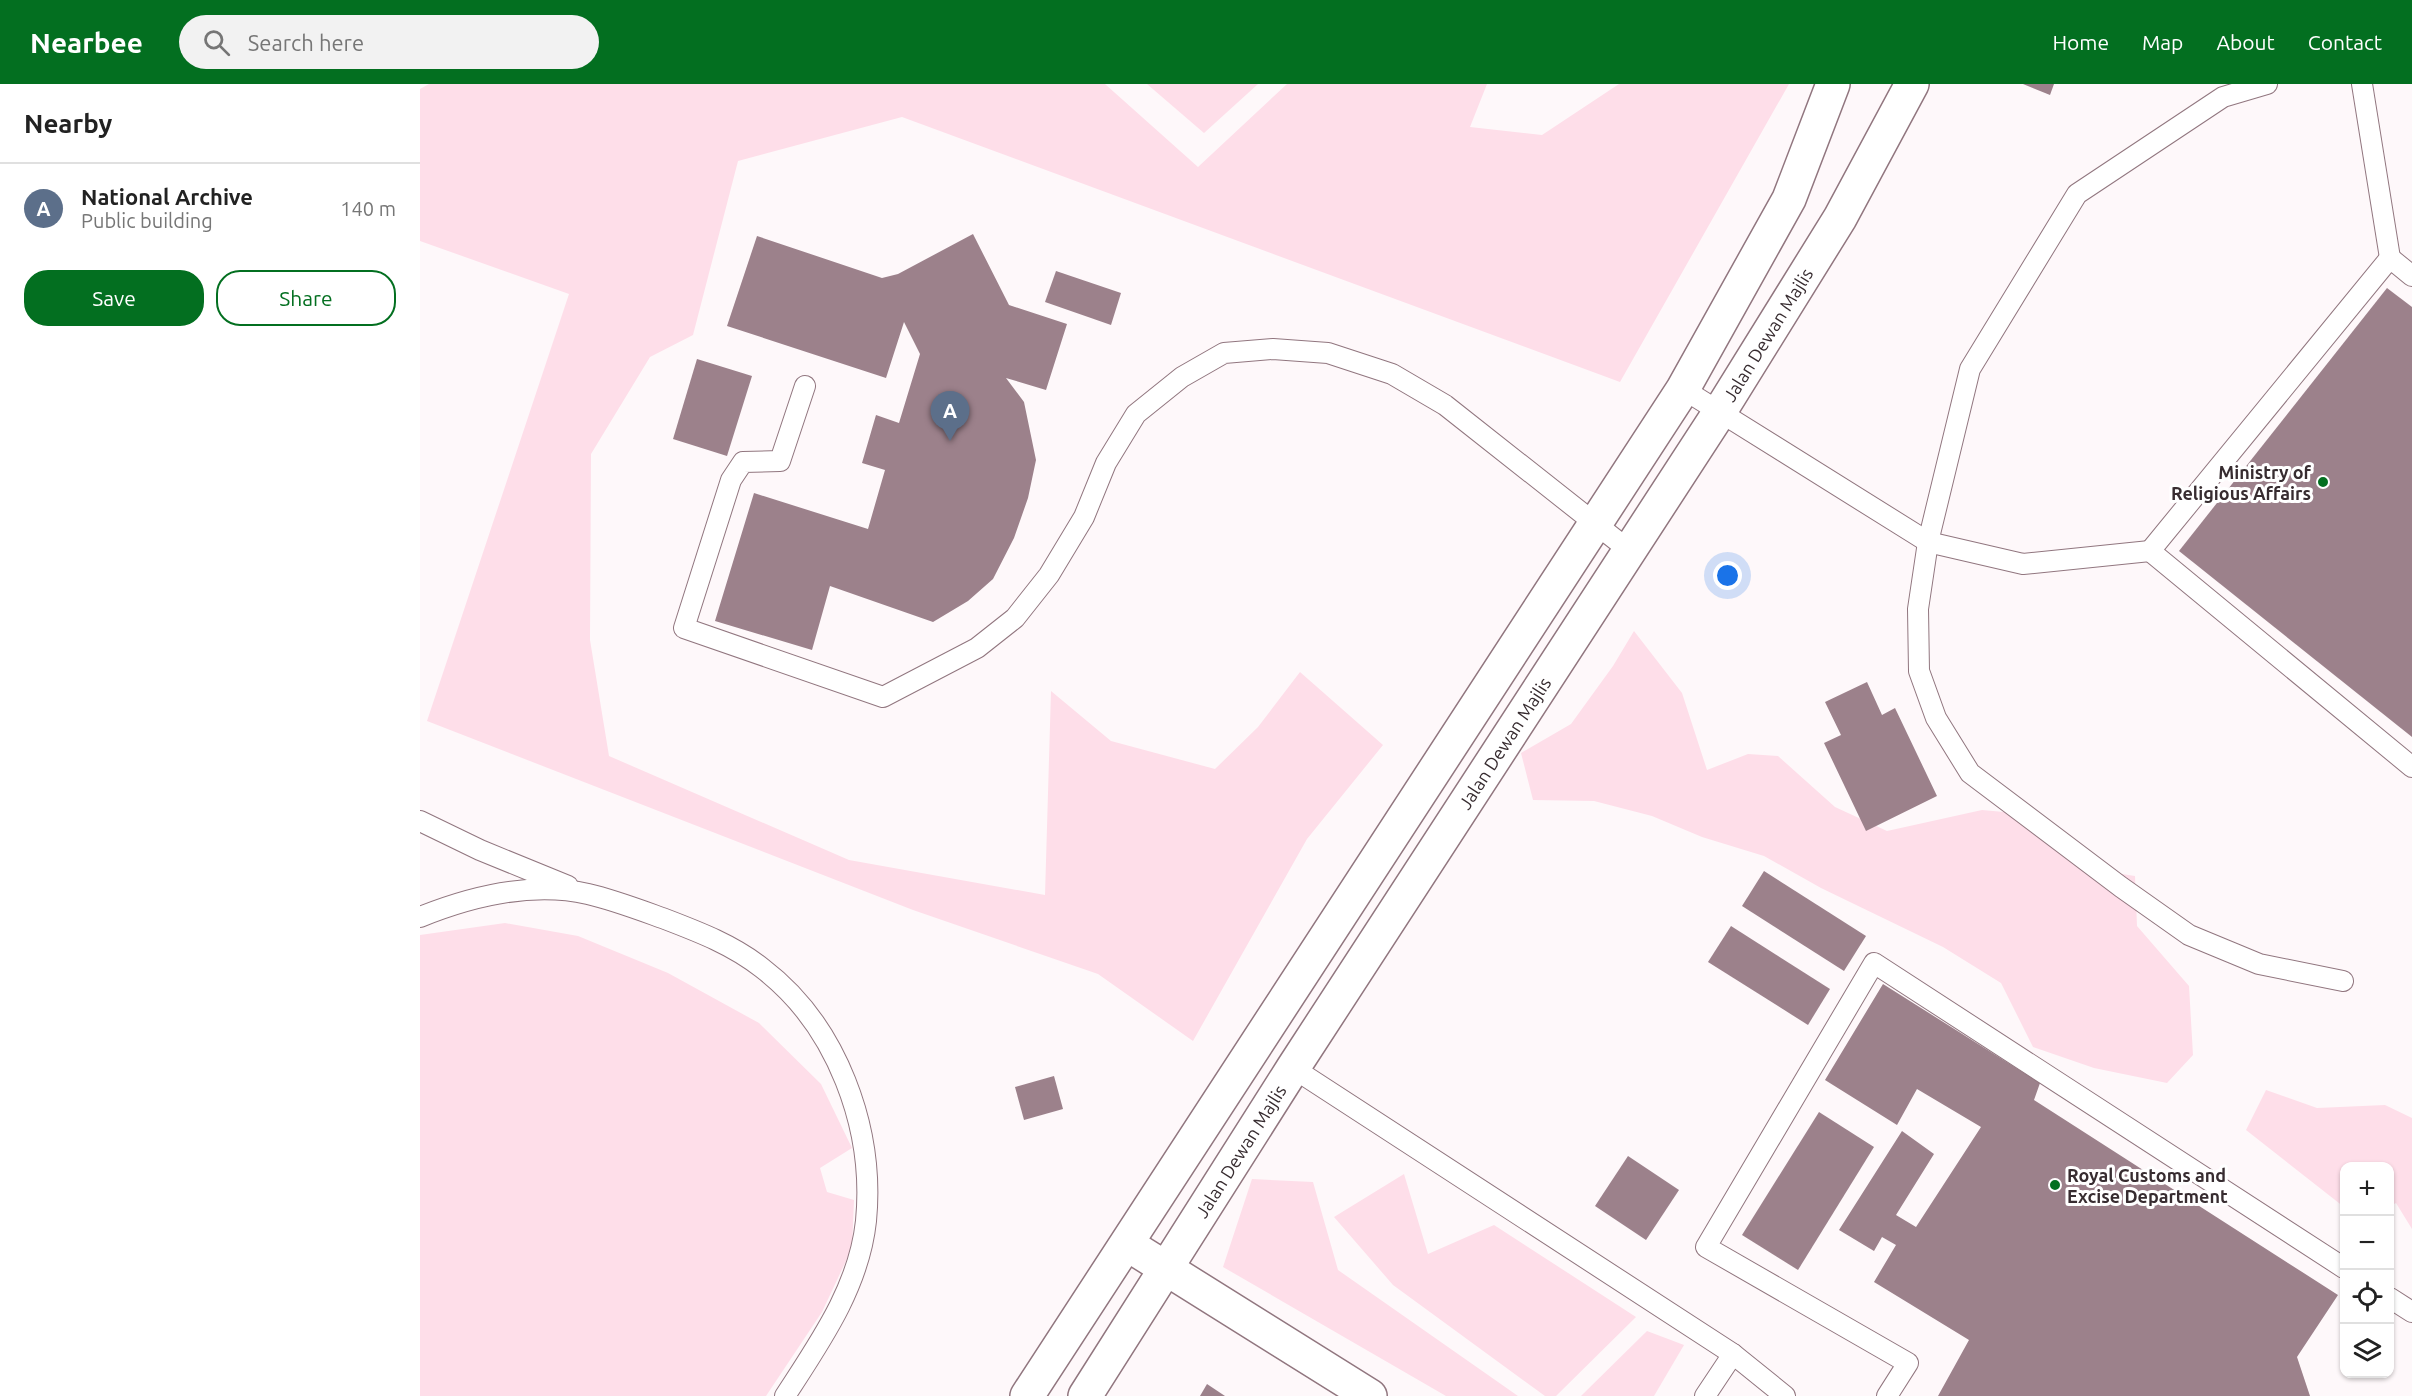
<!DOCTYPE html>
<html lang="en">
<head>
<meta charset="utf-8">
<style>
  :root { --surface:#fff; --page:#f2f2f2; --text:#222; --muted:#767676; --line:#e0e0e0; --accent:#036f20 }
  body { margin:0; font-family:Ubuntu,sans-serif; background:var(--page); color:var(--text) }
  .controls { position:absolute; right:18px; bottom:18px; display:grid; overflow:hidden; border-radius:12px; box-shadow:0 2px 4px #0004 }
  .controls button { width:54px; height:54px; display:grid; place-items:center; padding:0; border:0; border-bottom:2px solid var(--line); background:var(--surface); color:var(--text); font:30px sans-serif }
  .you { position:absolute; left:1308px; top:492px; width:21px; height:21px; margin:-15px; border:4px solid #fff; border-radius:50%; background:#1a73e8; box-shadow:0 0 0 9px #1a73e833 }
  .badge { display:grid; place-items:center; width:39px; height:39px; border-radius:50%; background:var(--accent); color:#fff; font-size:20px; font-weight:700 }
  .pin { position:absolute; translate:-50% -50px; filter:drop-shadow(0 2px 3px #0008) }
  .pin::after { content:''; position:absolute; top:32px; width:21px; height:18px; background:inherit; clip-path:polygon(0 0,100% 0,50% 100%) }
  .list { margin:0; padding:0; list-style:none }
  h2 { display:flex; justify-content:space-between; align-items:center; height:78px; margin:0; padding:0 24px; font-size:26px }
  h2 small { font-size:20px; font-weight:400; color:var(--muted) }
  .list li { display:grid; grid-template-columns:39px 1fr auto; gap:18px; align-items:center; box-sizing:border-box; height:90px; padding:0 24px; border-top:2px solid var(--line) }
  .list b { display:block; font-size:22px; white-space:nowrap }
  .list p { margin:0; font-size:20px; white-space:nowrap; color:var(--muted) }
  .list em { font-size:20px; font-style:normal; color:var(--muted) }
  .actions { display:flex; gap:12px; padding:18px 24px }
  .actions a { flex:1; padding:14px 0; border:2px solid var(--accent); border-radius:24px; text-align:center; font-size:21px; color:var(--accent) }
  .actions .main { background:var(--accent); color:#fff }
  .icon { flex:none; width:33px; height:33px; fill:none; stroke:currentColor; stroke-width:2; stroke-linecap:round; stroke-linejoin:round }
  .map { position:relative; flex:none; width:1992px; height:1312px; overflow:hidden }
  header { display:flex; align-items:center; gap:36px; box-sizing:border-box; height:84px; padding:0 30px; background:var(--accent); color:#fff }
  header strong { font-size:28px }
  nav { display:flex; gap:33px; margin-inline-start:auto; font-size:21px }
  .search { width:420px; height:54px; background:var(--page); display:flex; align-items:center; gap:15px; box-sizing:border-box; padding:0 21px; border-radius:33px; color:var(--muted); font-size:22px }
  main { display:flex }
  aside { flex:1; background:var(--surface) }
  .map>svg:first-child { display:block }
  .green { fill:#fedee9 }
  .building { fill:#9c818b }
  .lines { fill:none; stroke-linecap:round; stroke-linejoin:round }
  .lane-casing { stroke:#91767f; stroke-width:22 }
  .street-casing { stroke:#91767f; stroke-width:36 }
  .secondary-casing { stroke:#91767f; stroke-width:36 }
  .lane { stroke:#fff; stroke-width:20 }
  .street { stroke:#fff; stroke-width:33 }
  .secondary { stroke:#fff; stroke-width:33 }
  .poi-dot { fill:#036f20; stroke:#fff; stroke-width:2 }
  .labels { text-anchor:middle; dominant-baseline:central; stroke-width:6; stroke-linejoin:round; paint-order:stroke }
  .street-label { font-size:18px; fill:#372c30; stroke:#fff }
  .poi-label { font-size:18px; font-weight:bold; fill:#372c30; stroke:#fff; text-anchor:end }
</style>
</head>
<body>
<header>
<strong>Nearbee</strong>
<div class="search"><svg class="icon" aria-label="search" viewBox="0 0 24 24"><circle cx="10" cy="10" r="6"/><path d="M15 15l6 6"/></svg>Search here</div>
<nav><a>Home</a><a>Map</a><a>About</a><a>Contact</a></nav>
</header>
<main>
<aside>
<h2>Nearby<small></small></h2>
<ul class="list">
<li><span class="badge" style="background:#5c6f8a">A</span><div><b>National Archive</b><p>Public building</p></div><em>140 m</em></li>
</ul>
<div class="actions"><a class="main">Save</a><a>Share</a></div>
</aside>
<div class="map">
<svg width="1992" height="1312" viewBox="0 0 1992 1312">
  <rect width="100%" height="100%" fill="#fef8fa"/>
  <g class="green">
    <path d="M9 0H685L778 83 867 0H1067L1050 43 1122 51 1199 0H1369L1200 298 482 33 318 77 273 251 230 273 171 370 170 556 189 672 429 776 625 811 631 607 691 657 795 685 838 643 880 588 963 661 887 755 773 957 678 890 493 826 7 637 149 210 0 157V5Z"/>
    <path d="M727 0H838L784 49Z"/>
    <path d="M1214 547 1262 609 1287 686 1328 670 1358 672 1415 723 1467 747 1562 726 1584 728 1683 787 1715 792 1717 842 1769 902 1773 971 1747 999 1674 984 1613 963 1581 899 1523 863 1401 804 1344 772 1282 753 1232 732 1174 717 1113 716 1101 669 1151 640 1193 582Z"/>
    <path d="M85 839 158 852 248 889 339 939 401 1000 432 1064 400 1084 407 1108 434 1116 432 1164 402 1228 346 1312H0V851Z"/>
    <path d="M1846 1006 1897 1024 1965 1021 1992 1034V1145L1976 1119 1970 1122V1082H1924V1123L1826 1046Z"/>
    <path d="M984 1090 1008 1170 1074 1141 1216 1233 1136 1312H1125L973 1201 914 1133Z"/>
    <path d="M832 1095 893 1098 918 1186 1098 1312H1026L803 1183Z"/>
    <path d="M1227 1247 1264 1261 1234 1312H1161Z"/>
  </g>
  <g class="building">
    <path d="M1603 0H1634L1630 11Z"/>
    <path d="M553 150 589 221 647 240 626 306 586 294 604 318 616 376 608 414 594 454 573 495 548 517 513 538 410 502 392 566 295 537 334 409 448 445 465 386 442 379 456 331 479 339 500 270 484 238 466 294 307 242 337 152 462 194 478 190Z"/>
    <path d="M636 187 701 209 691 241 625 218Z"/>
    <path d="M1967 204 1992 223V653L1759 467Z"/>
    <path d="M277 275 332 292 307 372 253 355Z"/>
    <path d="M1447 598 1462 631 1475 624 1517 712 1446 747 1404 659 1421 651 1405 618Z"/>
    <path d="M1344 787 1446 852 1424 887 1322 822Z"/>
    <path d="M1311 842 1410 905 1388 941 1288 878Z"/>
    <path d="M1463 900 1620 999 1614 1016 1918 1211 1877 1273 1890 1312H1518L1549 1256 1454 1198 1476 1161 1462 1153 1454 1167 1419 1146 1482 1047 1514 1070 1476 1131 1496 1143 1561 1043 1497 1005 1477 1041 1405 996Z"/>
    <path d="M634 992 643 1025 604 1036 595 1003Z"/>
    <path d="M1399 1028 1454 1063 1378 1186 1322 1151Z"/>
    <path d="M1208 1072 1259 1106 1226 1156 1175 1122Z"/>
    <path d="M787 1300 805 1312H780Z"/>
  </g>
  <g class="lines">
    <defs>
      <g id="lane">
        <path d="M1847 0 1803 13 1657 110 1550 285 1508 458 1498 525 1499 587 1516 634 1550 689 1701 803 1769 851 1839 880 1923 897"/>
        <path d="M1942 0 1970 174"/>
        <path d="M1992 192 1970 174 1730 467 1992 683"/>
        <path d="M385 302 360 377 323 378 311 396 264 544 463 613 557 564 595 534 629 491 664 433 686 379 716 330 762 293 804 269 853 265 908 269 972 290 1025 321 1210 467"/>
        <path d="M1263 305 1508 458 1603 480 1730 467"/>
        <path d="M0 737 60 766 148 802"/>
        <path d="M0 833C52 812 111 797 168 810 194 816 220 826 245 835 279 848 313 861 342 884 417 941 455 1044 446 1137 439 1203 400 1258 365 1312"/>
        <path d="M873 984 1313 1270 1365 1312"/>
        <path d="M1970 1214 1992 1228"/>
        <path d="M1285 1312 1313 1270"/>
        <path d="M1467 1312 1488 1279 1286 1163 1454 879 1924 1184"/>
      </g>
      <path id="street" d="M707 1160 950 1312"/>
      <g id="secondary">
        <path d="M607 1312 1263 305 1369 115 1413 0"/>
        <path id="s1" d="M665 1312 873 984 1299 329 1420 134 1492 0"/>
      </g>
    </defs>
    <use href="#lane" class="lane-casing"/>
    <use href="#street" class="street-casing"/>
    <use href="#secondary" class="secondary-casing"/>
    <use href="#lane" class="lane"/>
    <use href="#street" class="street"/>
    <use href="#secondary" class="secondary"/>
  </g>
  <g class="poi-dot">
    <circle cx="1903" cy="398" r="6"/>
    <circle cx="1635" cy="1101" r="6"/>
  </g>
  <g class="labels">
    <g class="street-label">
      <text stroke="none"><textPath href="#s1" startOffset="1262">Jalan Dewan Majlis</textPath></text>
      <text stroke="none"><textPath href="#s1" startOffset="776">Jalan Dewan Majlis</textPath></text>
      <text stroke="none"><textPath href="#s1" startOffset="290">Jalan Dewan Majlis</textPath></text>
    </g>
    <g class="poi-label">
      <text x="1891" y="388">Ministry of<tspan x="1891" dy="21">Religious Affairs</tspan></text>
      <text x="1647" y="1091" text-anchor="start">Royal Customs and<tspan x="1647" dy="21">Excise Department</tspan></text>
    </g>
  </g>
</svg>
<div class="controls">
<button>+</button>
<button>−</button>
<button><svg class="icon" aria-label="locate" viewBox="0 0 24 24"><circle cx="12" cy="12" r="6"/><path d="M12 2v4M12 18v4M2 12h4M18 12h4"/></svg></button>
<button><svg class="icon" aria-label="layers" viewBox="0 0 24 24"><path d="M12 4l9 5-9 5-9-5zM3 14l9 5 9-5"/></svg></button>
</div>
<div class="you"></div>
<div class="pin badge" style="left:530px;top:357px;background:#5c6f8a">A</div>
</div>
</main>
</body>
</html>
